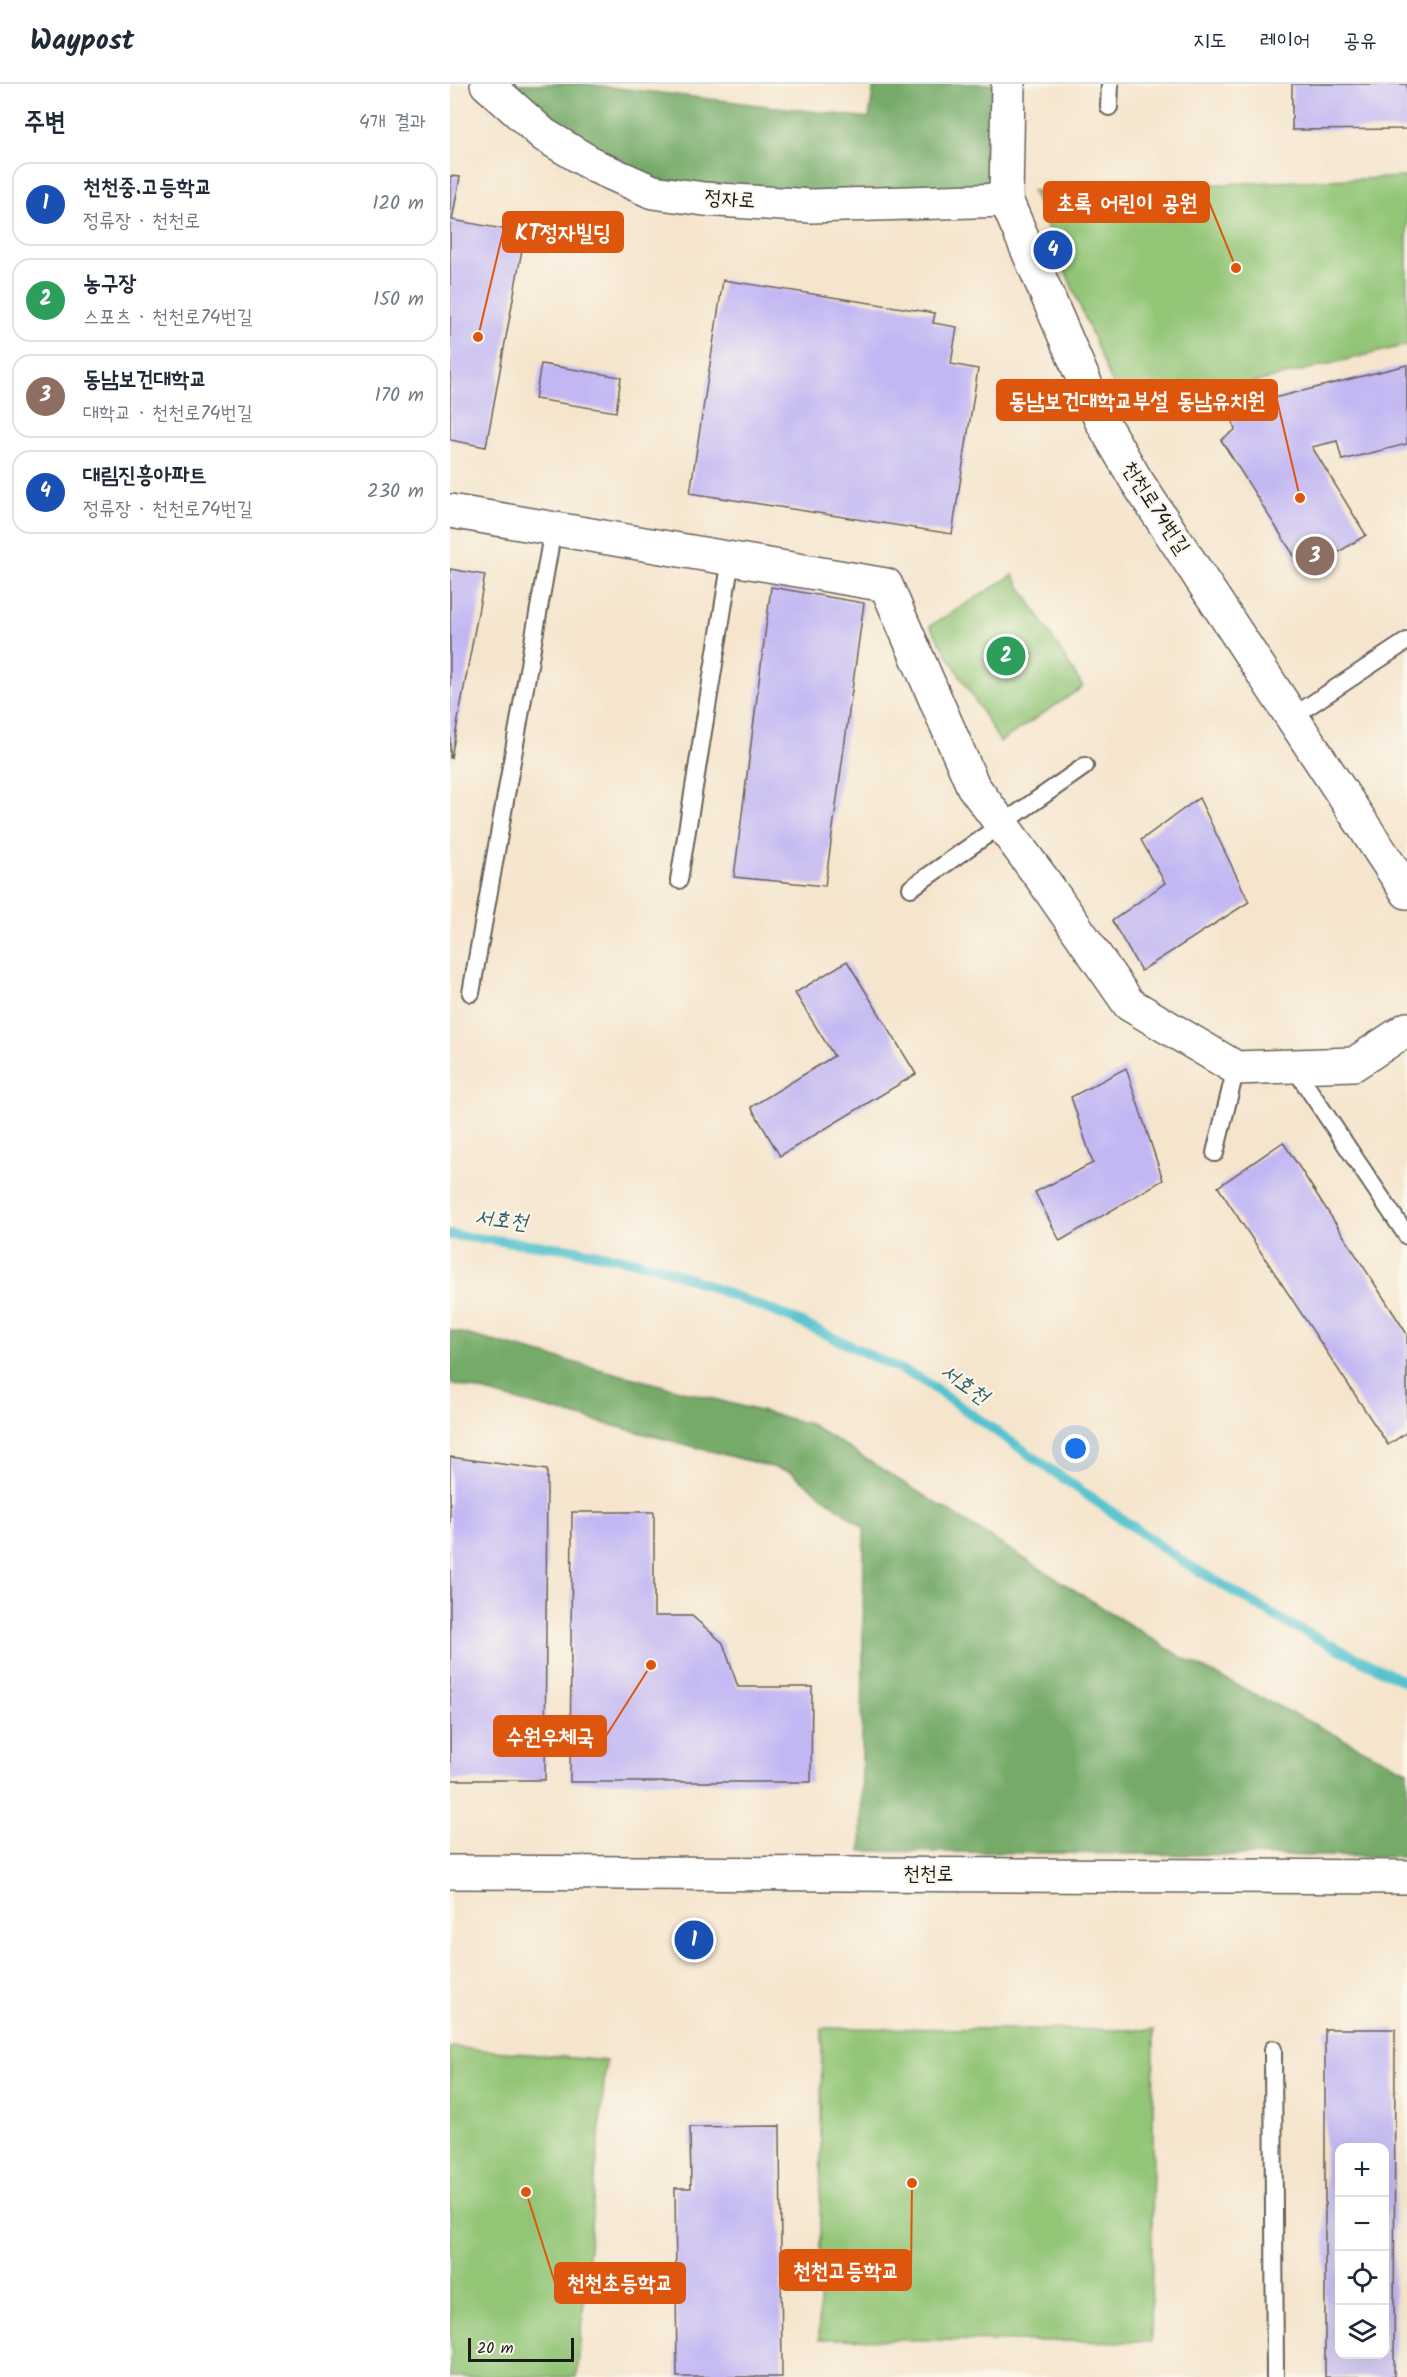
<!DOCTYPE html>
<html lang="ko">
<head>
<meta charset="utf-8">
<style>
  :root { --surface:#fff; --page:#f2f2f3; --text:#1f2937; --muted:#747a83; --line:#e0e1e3; --accent:#db2777 }
  body { margin:0; font-family:Kalam,"Poor Story",sans-serif; background:var(--page); color:var(--text) }
  .controls { position:absolute; right:18px; bottom:18px; display:grid; overflow:hidden; border-radius:12px; box-shadow:0 6px 24px #0002 }
  .controls button { width:54px; height:54px; display:grid; place-items:center; padding:0; border:0; border-bottom:2px solid var(--line); background:var(--surface); color:var(--text); font:30px sans-serif }
  .scale { position:absolute; left:18px; bottom:15px; width:106px; box-sizing:border-box; padding-left:6px; border:3px solid #1c1c1c; border-top:0; font-size:16px; line-height:21px; white-space:nowrap; color:#1c1c1c; -webkit-text-stroke:4px #fbf7ec; paint-order:stroke }
  .you { position:absolute; left:626px; top:1365px; width:21px; height:21px; margin:-15px; border:4px solid #fff; border-radius:50%; background:#1a73e8; box-shadow:0 0 0 9px #1a73e833 }
  .badge { display:grid; place-items:center; width:39px; height:39px; border-radius:50%; background:var(--accent); color:#fff; font-size:20px; font-weight:700 }
  .pin { position:absolute; translate:-50% -50%; border:3px solid #fff; box-shadow:0 2px 6px #0006 }
  .list { margin:0; padding:0; list-style:none }
  h2 { display:flex; justify-content:space-between; align-items:center; height:78px; margin:0; padding:0 24px; font-size:26px }
  h2 small { font-size:20px; font-weight:400; color:var(--muted) }
  .list li { display:grid; grid-template-columns:39px 1fr auto; gap:18px; align-items:center; box-sizing:border-box; height:84px; margin:0 12px 12px; padding:0 12px; border:2px solid var(--line); border-radius:18px }
  .list b { display:block; font-size:22px; white-space:nowrap }
  .list p { margin:0; font-size:20px; white-space:nowrap; color:var(--muted) }
  .list em { font-size:20px; font-style:normal; color:var(--muted) }
  .icon { flex:none; width:33px; height:33px; fill:none; stroke:currentColor; stroke-width:2; stroke-linecap:round; stroke-linejoin:round }
  .map { position:relative; flex:none; width:957px; height:2293px; overflow:hidden }
  header { display:flex; align-items:center; gap:36px; box-sizing:border-box; height:84px; padding:0 30px; background:var(--surface); border-bottom:2px solid var(--line) }
  header strong { font-size:28px }
  nav { display:flex; gap:33px; margin-inline-start:auto; font-size:21px }
  main { display:flex }
  aside { flex:1; background:var(--surface) }
  .map>svg:first-child { display:block }
  .green { fill:#92c576; stroke:#577049; stroke-width:1.5 }
  .forest { fill:#75aa67; stroke:#486342; stroke-width:1.5 }
  .lines { fill:none; stroke-linecap:round; stroke-linejoin:round }
  .stream { stroke:#56c3cf; stroke-width:10 }
  .building { fill:#c2b7f3; fill-rule:evenodd }
  .lane-casing { stroke:#68625a; stroke-width:20 }
  .street-casing { stroke:#68625a; stroke-width:36 }
  .secondary-casing { stroke:#68625a; stroke-width:36 }
  .lane { stroke:#fff; stroke-width:16 }
  .street { stroke:#fff; stroke-width:33 }
  .secondary { stroke:#fff; stroke-width:33 }
  .labels { text-anchor:middle; dominant-baseline:central; stroke-width:4.5; stroke-linejoin:round; paint-order:stroke }
  .street-label { font-size:21px; fill:#1c1c1c; stroke:#fbf7ec }
  .water-label { font-size:22px; font-style:italic; fill:#335f64; stroke:#fbf7ec }
  .leader { fill:none; stroke:#de560d; stroke-width:2 }
  .callout-dot { fill:#de560d; stroke:#fbf7ec; stroke-width:2 }
  .callout { fill:#de560d; stroke:#de560d; stroke-width:2 }
  .callout-label { font-size:22px; text-anchor:middle; font-weight:bold; fill:#fff }
</style>
</head>
<body>
<header>
<strong>Waypost</strong>
<nav><a>지도</a><a>레이어</a><a>공유</a></nav>
</header>
<main>
<aside>
<h2>주변<small>4개 결과</small></h2>
<ul class="list">
<li><span class="badge" style="background:#1a4fb4">1</span><div><b>천천중.고등학교</b><p>정류장 · 천천로</p></div><em>120 m</em></li>
<li><span class="badge" style="background:#2e9e5b">2</span><div><b>농구장</b><p>스포츠 · 천천로74번길</p></div><em>150 m</em></li>
<li><span class="badge" style="background:#8d6e63">3</span><div><b>동남보건대학교</b><p>대학교 · 천천로74번길</p></div><em>170 m</em></li>
<li><span class="badge" style="background:#1a4fb4">4</span><div><b>대림진흥아파트</b><p>정류장 · 천천로74번길</p></div><em>230 m</em></li>
</ul>
</aside>
<div class="map">
<svg width="957" height="2293" viewBox="0 0 957 2293">
  <rect width="100%" height="100%" fill="#fbf7ec"/>
  <filter id="ink" filterUnits="userSpaceOnUse"><feTurbulence type="fractalNoise" baseFrequency=".0167" numOctaves="2"/><feDisplacementMap in="SourceGraphic" scale="12" xChannelSelector="R" yChannelSelector="G"/><feConvolveMatrix kernelMatrix="1 2 1 2 8 2 1 2 1" color-interpolation-filters="sRGB"/></filter>
  <filter id="wash" filterUnits="userSpaceOnUse"><feTurbulence type="fractalNoise" baseFrequency=".008" numOctaves="4" result="noise"/><feDisplacementMap in="SourceGraphic" scale="24" xChannelSelector="R" yChannelSelector="G"/><feGaussianBlur stdDeviation="1.35" result="paint"/><feColorMatrix in="noise" values="0 0 0 0 0 0 0 0 0 0 0 0 0 0 0 0 0 1.4 0 .05"/><feComposite in="paint" operator="in"/></filter>
  <g filter="url(#wash)">
    <rect width="100%" height="100%" fill="#f5e5cd"/>
    <g class="green">
      <path d="M957 93V261L675 330 582 107Z"/>
      <path d="M563 491 633 603 550 658 480 542Z"/>
      <path d="M372 1944 704 1946 701 2258 369 2255Z"/>
      <path d="M0 1963 156 1977 127 2293H0Z"/>
    </g>
    <g class="forest">
      <path d="M47 0H135L419 34 424 0H554L552 111 447 115 206 100 148 74Z"/>
      <path d="M0 1246 360 1340 731 1573 957 1687V1773L411 1767 414 1444 341 1388 0 1299Z"/>
    </g>
    <g class="lines">
      <path class="stream" d="M0 1151 122 1165 208 1182 343 1235 471 1295 732 1477 839 1540 957 1599"/>
    </g>
    <g id="blocks">
      <g class="building">
        <path d="M842 0H957V45L842 46Z"/>
        <path d="M0 92 10 93 2 136 75 149 36 363 0 356Z"/>
        <path d="M273 196 485 229 483 239 507 243 501 280 528 285 502 450 240 409Z"/>
        <path d="M91 280 171 293 166 328 85 315Z"/>
        <path d="M957 281V360L892 376 887 357 862 363 916 451 855 489 771 356 785 346 780 325Z"/>
        <path d="M0 485 35 491 1 674H0Z"/>
        <path d="M321 503 414 519 375 802 284 793Z"/>
        <path d="M749 714 799 818 691 887 662 837 715 799 691 756Z"/>
        <path d="M397 877 466 990 330 1072 301 1023 384 972 345 909Z"/>
        <path d="M676 984 713 1096 610 1157 585 1108 643 1079 621 1013Z"/>
        <path d="M833 1058 957 1250V1348L938 1361 768 1103Z"/>
        <path d="M0 1373 97 1386 95 1696H0Z"/>
        <path d="M122 1428H204V1532H242L273 1559 288 1603H362L361 1698H120Z"/>
        <path d="M875 1945H945L944 2293H875ZM890 2064H934V2270H890Z"/>
        <path d="M330 2042 332 2293H227L225 2104H241L240 2043Z"/>
      </g>
    </g>
  </g>
  <g filter="url(#ink)">
    <use href="#blocks" fill-opacity="0" stroke="#68625a" stroke-width="1.5"/>
    <g class="lines">
      <defs>
        <g id="lane">
          <path d="M659 23 660 0"/>
          <path d="M842 633 957 557"/>
          <path d="M229 796 281 475"/>
          <path d="M461 804 635 682"/>
          <path d="M21 909 103 445"/>
          <path d="M843 982 957 1152"/>
          <path d="M765 1069 786 984"/>
          <path d="M823 1965 825 2293"/>
        </g>
        <g id="street">
          <path d="M37 0 94 51 147 83 203 108 254 115 361 122 556 116"/>
          <path d="M558 0 556 116 651 336 686 396 957 808"/>
          <path d="M0 427 436 501 523 702 593 796 679 920 786 984 904 980 957 945"/>
        </g>
        <path id="secondary" d="M0 1788 957 1793"/>
      </defs>
      <use href="#lane" class="lane-casing"/>
      <use href="#street" class="street-casing"/>
      <use href="#secondary" class="secondary-casing"/>
      <use href="#lane" class="lane"/>
      <use href="#street" class="street"/>
      <use href="#secondary" class="secondary"/>
    </g>
  </g>
  <g class="labels">
    <g class="street-label">
      <text transform="translate(280 116) rotate(4)">정자로</text>
      <text transform="translate(705 424) rotate(57)">천천로74번길</text>
      <text x="478" y="1790">천천로</text>
    </g>
    <g class="water-label">
      <text transform="translate(51 1137) rotate(6)">서호천</text>
      <text transform="translate(514 1301) rotate(35)">서호천</text>
    </g>
  </g>
  <path class="leader" d="M786 184L759 118M28 253L53 148M850 414L827 316M201 1581L156 1652M462 2099L461 2186M76 2108L105 2199"/>
  <g class="callout-dot">
    <circle cx="786" cy="184" r="6"/>
    <circle cx="28" cy="253" r="6"/>
    <circle cx="850" cy="414" r="6"/>
    <circle cx="201" cy="1581" r="6"/>
    <circle cx="462" cy="2099" r="6"/>
    <circle cx="76" cy="2108" r="6"/>
  </g>
  <g class="callout">
    <rect x="594" y="98" width="165" height="40" rx="6"/>
    <rect x="53" y="128" width="120" height="40" rx="6"/>
    <rect x="547" y="296" width="280" height="40" rx="6"/>
    <rect x="44" y="1632" width="112" height="40" rx="6"/>
    <rect x="330" y="2166" width="131" height="40" rx="6"/>
    <rect x="105" y="2179" width="130" height="40" rx="6"/>
  </g>
  <g class="callout-label">
    <text x="677" y="126">초록 어린이 공원</text>
    <text x="113" y="156">KT정자빌딩</text>
    <text x="687" y="324">동남보건대학교부설 동남유치원</text>
    <text x="100" y="1660">수원우체국</text>
    <text x="396" y="2194">천천고등학교</text>
    <text x="170" y="2206">천천초등학교</text>
  </g>
</svg>
<div class="controls">
<button>+</button>
<button>−</button>
<button><svg class="icon" aria-label="locate" viewBox="0 0 24 24"><circle cx="12" cy="12" r="6"/><path d="M12 2v4M12 18v4M2 12h4M18 12h4"/></svg></button>
<button><svg class="icon" aria-label="layers" viewBox="0 0 24 24"><path d="M12 4l9 5-9 5-9-5zM3 14l9 5 9-5"/></svg></button>
</div>
<div class="scale">20 m</div>
<div class="you"></div>
<div class="pin badge" style="left:244px;top:1856px;background:#1a4fb4">1</div>
<div class="pin badge" style="left:556px;top:572px;background:#2e9e5b">2</div>
<div class="pin badge" style="left:865px;top:472px;background:#8d6e63">3</div>
<div class="pin badge" style="left:603px;top:166px;background:#1a4fb4">4</div>
</div>
</main>
</body>
</html>
